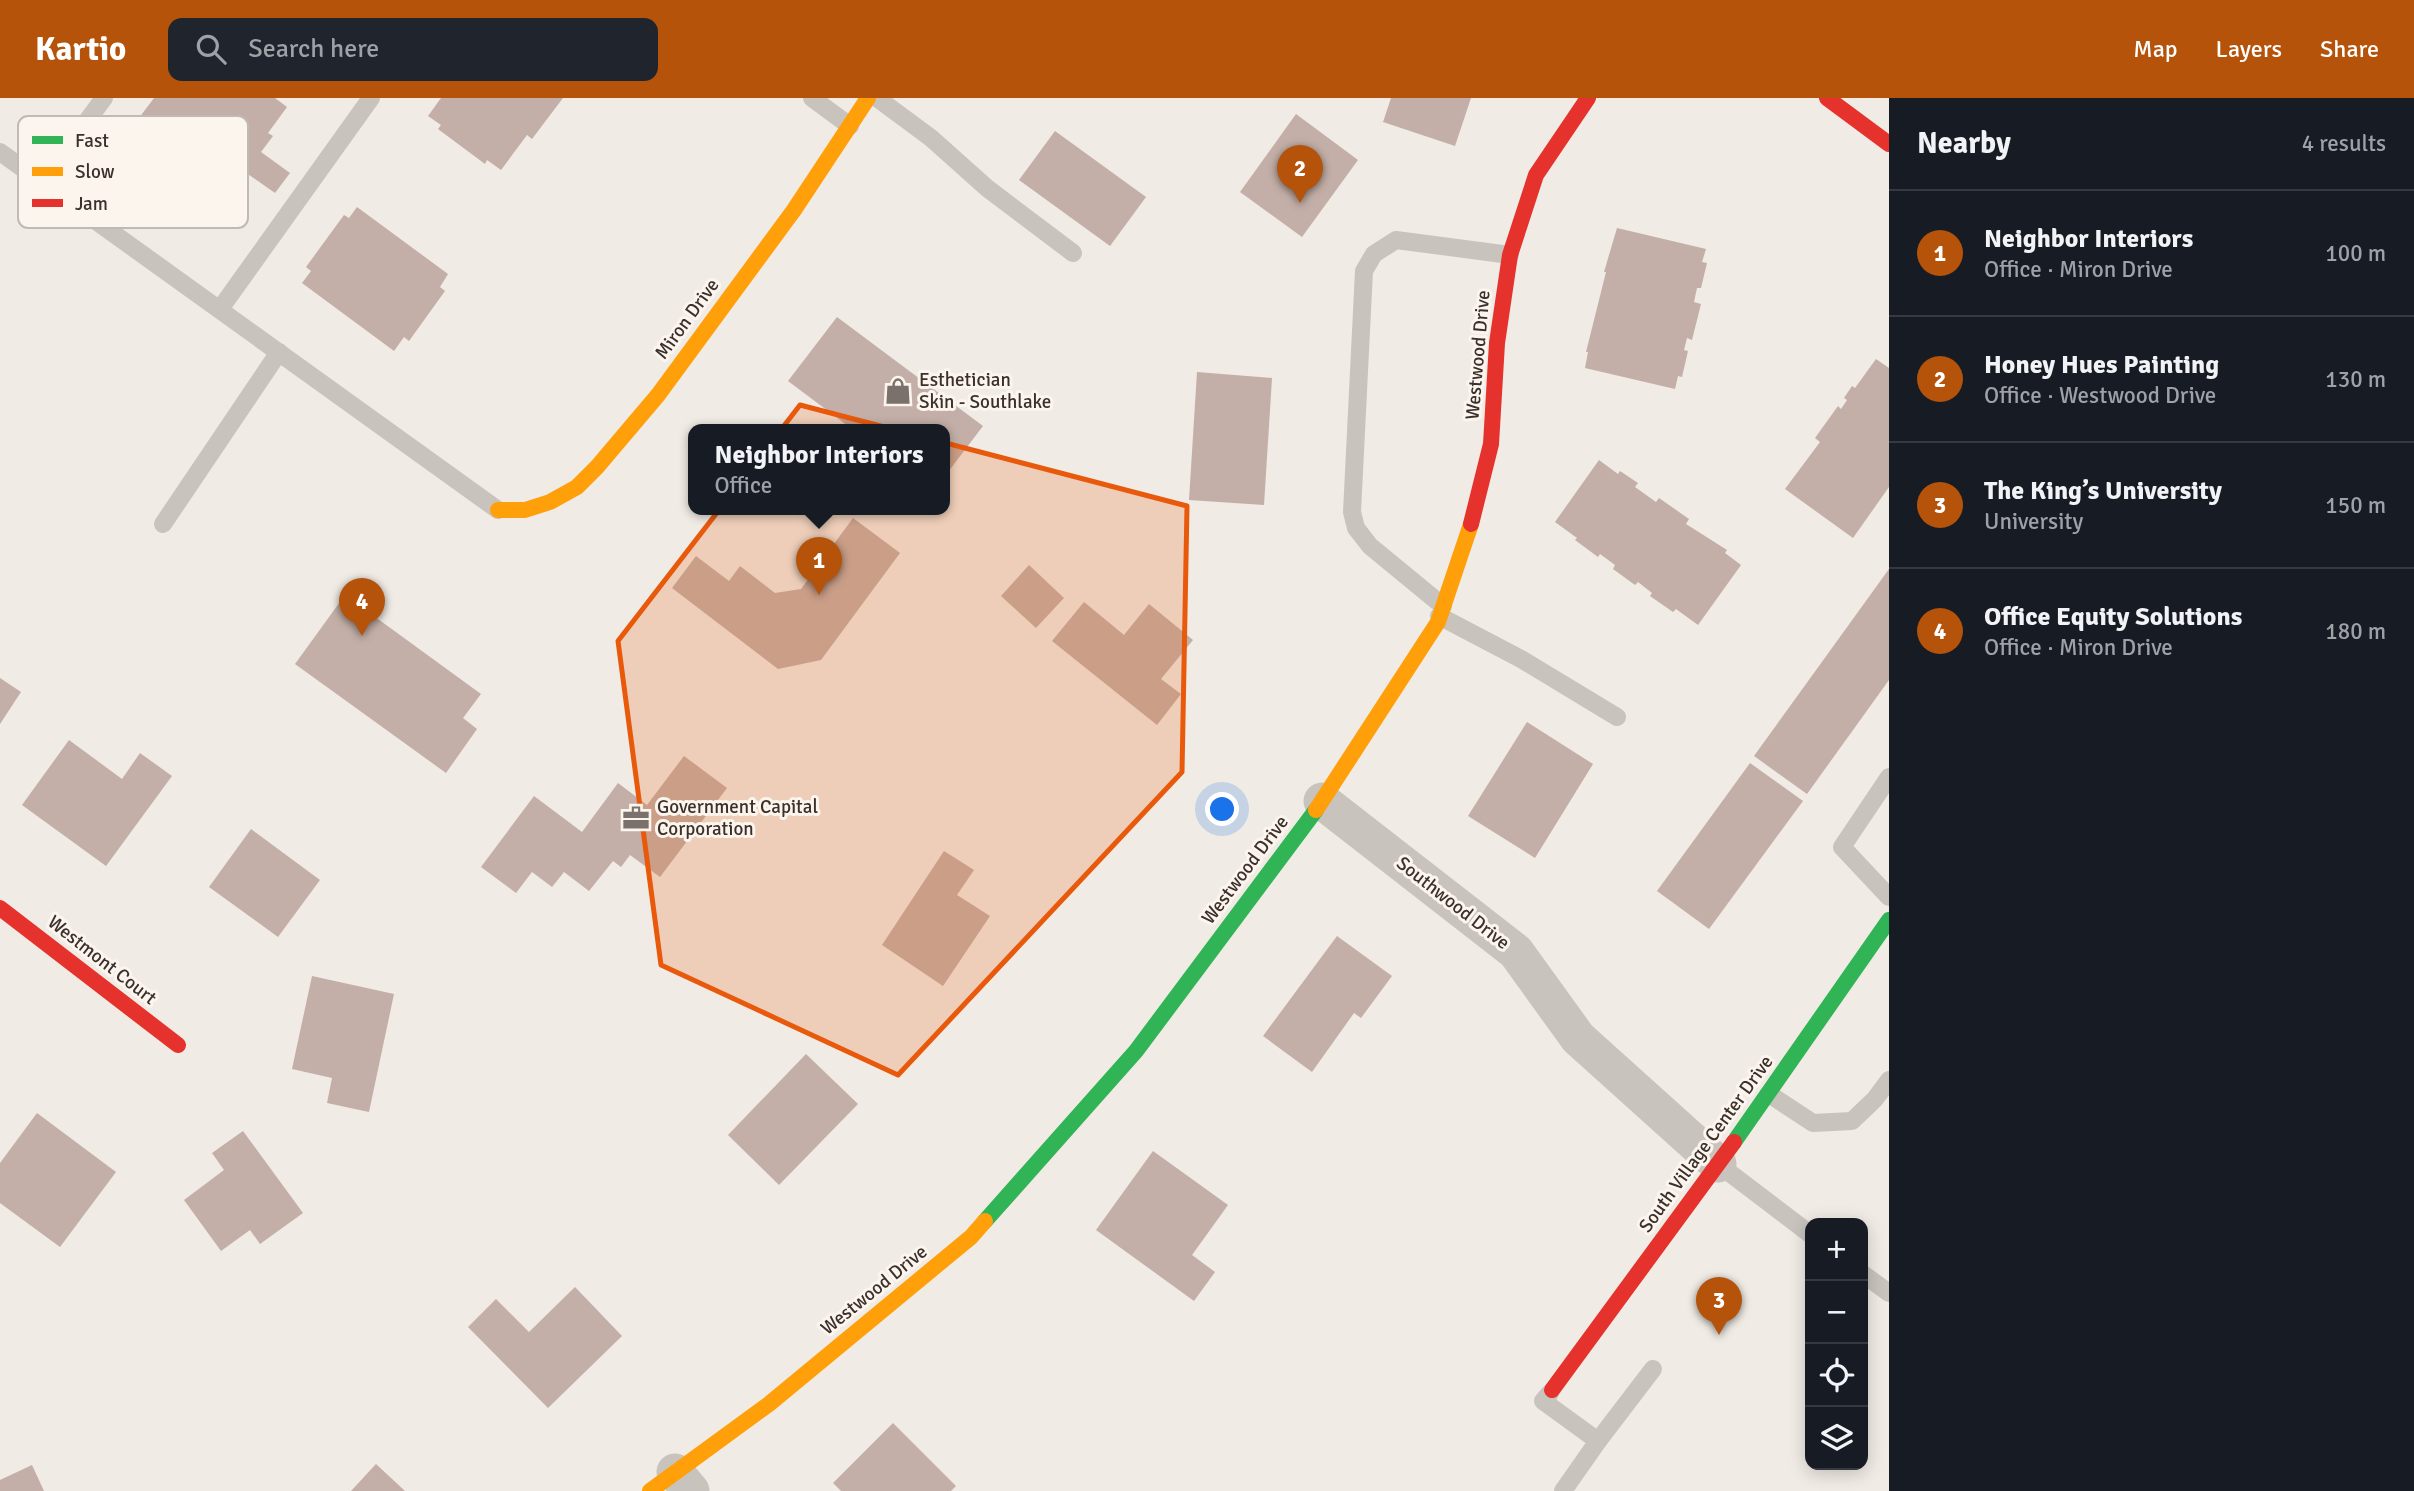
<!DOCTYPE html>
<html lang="en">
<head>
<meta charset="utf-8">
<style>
  :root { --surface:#171b24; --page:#20242c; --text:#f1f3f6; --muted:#9ea1a6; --line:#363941; --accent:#b45309 }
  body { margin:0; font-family:Signika,sans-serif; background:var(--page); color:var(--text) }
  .controls { position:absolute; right:21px; bottom:21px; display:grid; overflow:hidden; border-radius:14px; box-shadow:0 4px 18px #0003 }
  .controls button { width:63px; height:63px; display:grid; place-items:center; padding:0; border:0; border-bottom:2px solid var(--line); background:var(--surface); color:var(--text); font:35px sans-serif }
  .you { position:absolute; left:1223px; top:712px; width:24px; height:24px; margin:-18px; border:5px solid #fff; border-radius:50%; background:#1a73e8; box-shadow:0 0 0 10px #1a73e833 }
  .badge { display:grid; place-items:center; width:46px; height:46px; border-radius:50%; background:var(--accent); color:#fff; font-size:23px; font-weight:700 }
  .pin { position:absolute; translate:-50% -58px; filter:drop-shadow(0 2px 4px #0008) }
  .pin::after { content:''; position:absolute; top:37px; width:24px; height:21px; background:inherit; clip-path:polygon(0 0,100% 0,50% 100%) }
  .popup { position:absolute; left:688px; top:326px; width:262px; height:91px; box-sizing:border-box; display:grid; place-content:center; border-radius:14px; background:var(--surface); filter:drop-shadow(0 2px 5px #0005); font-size:23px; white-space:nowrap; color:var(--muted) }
  .popup b { font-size:26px; color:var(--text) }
  .popup::after { content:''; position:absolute; left:50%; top:100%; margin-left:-14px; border:14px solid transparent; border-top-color:var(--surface) }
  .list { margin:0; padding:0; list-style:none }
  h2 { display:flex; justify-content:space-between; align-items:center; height:91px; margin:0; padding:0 28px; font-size:30px }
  h2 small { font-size:23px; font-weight:400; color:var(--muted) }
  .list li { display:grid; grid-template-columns:46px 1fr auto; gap:21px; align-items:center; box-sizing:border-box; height:126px; padding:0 28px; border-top:2px solid var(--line) }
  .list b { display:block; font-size:26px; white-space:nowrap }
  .list p { margin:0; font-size:23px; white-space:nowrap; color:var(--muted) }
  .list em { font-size:23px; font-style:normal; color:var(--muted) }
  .icon { flex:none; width:38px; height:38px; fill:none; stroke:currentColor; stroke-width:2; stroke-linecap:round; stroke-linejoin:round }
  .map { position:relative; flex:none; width:1889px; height:1393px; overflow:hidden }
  header { display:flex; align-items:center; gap:42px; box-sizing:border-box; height:98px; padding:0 35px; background:var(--accent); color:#fff }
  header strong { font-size:33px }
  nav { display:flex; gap:38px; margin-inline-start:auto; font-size:24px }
  .search { width:490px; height:63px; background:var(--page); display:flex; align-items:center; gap:18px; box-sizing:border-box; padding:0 24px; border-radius:14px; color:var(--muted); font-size:26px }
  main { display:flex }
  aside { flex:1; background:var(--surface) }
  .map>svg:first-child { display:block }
  .building { fill:#c3afa7 }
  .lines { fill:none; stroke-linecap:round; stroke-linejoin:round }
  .lane { stroke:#c9c3be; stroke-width:18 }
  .street { stroke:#c9c3be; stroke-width:37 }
  .fast { stroke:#30b455; stroke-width:16 }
  .slow { stroke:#ff9f0a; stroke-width:16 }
  .jam { stroke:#e5322d; stroke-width:16 }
  .marked { fill:#e8590c; fill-opacity:0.2; stroke:#e8590c; stroke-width:5; stroke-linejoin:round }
  .labels { text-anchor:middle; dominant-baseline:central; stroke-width:6; stroke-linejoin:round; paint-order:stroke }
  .street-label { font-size:19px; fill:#3b302b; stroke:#fbf5ee }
  .poi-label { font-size:19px; fill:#3b302b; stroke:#fbf5ee; text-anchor:start }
  .key { fill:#fbf5ee; stroke:#c1bab4; stroke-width:2 }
  .key-label { font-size:19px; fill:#3b302b }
</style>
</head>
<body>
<header>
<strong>Kartio</strong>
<div class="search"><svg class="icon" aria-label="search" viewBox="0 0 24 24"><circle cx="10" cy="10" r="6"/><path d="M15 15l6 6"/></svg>Search here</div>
<nav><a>Map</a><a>Layers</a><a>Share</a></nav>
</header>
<main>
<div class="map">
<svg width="1889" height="1393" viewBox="0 0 1889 1393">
  <rect width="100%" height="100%" fill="#f0ebe5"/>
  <g class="building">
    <path d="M154 0H275L287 9 268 35 273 38 261 54 290 75 275 95 245 74 234 89 229 86 209 114 194 103 190 109 143 75 147 70 132 59 152 30 139 20Z"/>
    <path d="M441 0H563L532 41 527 37 501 72 487 62 485 66 438 31 441 27 428 18Z"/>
    <path d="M1391 0H1471L1455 48 1383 24Z"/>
    <path d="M1296 16 1358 62 1302 139 1240 94Z"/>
    <path d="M1055 33 1146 99 1110 148 1019 82Z"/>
    <path d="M357 109 448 176 440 189 445 193 409 243 404 239 394 253 302 185 311 173 306 169 344 117 349 120Z"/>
    <path d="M1617 130 1706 151 1702 164 1707 165 1701 190H1697L1694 204 1701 206 1692 242 1687 240 1684 252 1688 253 1682 279 1678 278 1675 291 1585 270 1588 254H1586L1606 174H1604Z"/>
    <path d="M837 219 983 328 945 378V331H852L788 283Z"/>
    <path d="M1876 261 1889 270V389L1853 440 1785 391 1820 344 1815 340 1838 308 1841 311 1847 302 1844 300 1852 288 1855 290Z"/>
    <path d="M1197 274 1272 280 1264 407 1189 402Z"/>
    <path d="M1599 362 1618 376 1620 373 1638 385 1635 389 1656 404 1659 400 1689 421 1686 426 1727 452 1725 455 1741 467 1698 527 1676 511 1673 514 1650 498 1652 495 1638 484 1635 487 1613 471 1615 467 1600 456 1598 459 1575 442 1577 440 1555 424Z"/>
    <path d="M853 420 900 455 821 562 778 571 672 490 696 458 729 483 740 468 775 495 801 491Z"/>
    <path d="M1029 467 1064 500 1036 530 1001 498Z"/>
    <path d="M1889 471V582L1807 696 1754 658Z"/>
    <path d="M345 497 481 596 463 620 477 631 446 675 295 566Z"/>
    <path d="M1084 504 1124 537 1149 506 1193 542 1161 581 1181 596 1157 627 1052 543Z"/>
    <path d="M0 580 21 594 0 626Z"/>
    <path d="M1527 624 1593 666 1535 760 1468 718Z"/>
    <path d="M69 642 122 681 140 655 172 678 106 768 22 707Z"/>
    <path d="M684 658 727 690 660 779 630 757 621 769 613 763 589 793 564 774 552 789 532 774 516 795 481 769 534 698 582 734 618 685 647 707Z"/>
    <path d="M1750 665 1803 703 1709 831 1657 793Z"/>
    <path d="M251 731 320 782 278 839 209 789Z"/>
    <path d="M944 753 974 772 957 797 990 818 943 888 882 847Z"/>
    <path d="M1337 838 1392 878 1361 920 1354 915 1312 974 1263 938Z"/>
    <path d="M312 878 394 896 369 1014 327 1005 332 980 292 971Z"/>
    <path d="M806 956 858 1006 779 1087 728 1037Z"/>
    <path d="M37 1015 116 1074 60 1149 0 1105V1065Z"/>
    <path d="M243 1033 303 1115 260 1146 250 1132 221 1153 184 1102 224 1072 212 1055Z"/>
    <path d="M1153 1053 1228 1107 1192 1157 1215 1174 1194 1203 1096 1132Z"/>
    <path d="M575 1189 622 1238 548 1310 468 1229 496 1201 529 1234Z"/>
    <path d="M893 1325 956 1388 951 1393H841L833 1385Z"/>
    <path d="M376 1366 405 1393H351Z"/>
    <path d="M32 1367 44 1393H0V1382Z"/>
  </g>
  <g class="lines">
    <g class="lane">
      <path d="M812 0 850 28"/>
      <path d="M877 0 931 40 987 90 1073 155"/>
      <path d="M0 54 498 412"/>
      <path d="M42 84 104 0"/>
      <path d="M220 211 371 0"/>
      <path d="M163 426 279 254"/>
      <path d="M1443 508 1370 448 1356 430 1352 414 1364 173 1374 156 1396 142 1510 157"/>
      <path d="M1439 518 1521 561 1617 619"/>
      <path d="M1889 679 1842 749 1889 799"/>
      <path d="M1769 996 1813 1025 1852 1023 1875 1001 1889 982"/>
      <path d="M1718 1066 1810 1136"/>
      <path d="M1863 1176 1889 1195"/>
      <path d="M1550 1295 1543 1303 1598 1343 1563 1393"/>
      <path d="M1598 1343 1653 1271"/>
    </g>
    <g class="street">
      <path d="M1322 703 1516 854 1578 940 1718 1066"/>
      <path d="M675 1374 691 1393"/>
    </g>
    <g class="fast">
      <path d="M1734 1044 1889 822"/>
      <path d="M985 1123 1136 953 1316 712"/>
    </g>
    <g class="slow">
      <path d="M498 412H525L550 404 577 389 597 369 658 297 794 112 868 0"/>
      <path d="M1316 712 1438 524 1471 426"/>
      <path d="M650 1393 769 1306 971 1139 985 1123"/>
    </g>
    <g class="jam">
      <path d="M1827 0 1889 46"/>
      <path d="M1471 426 1491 346 1497 245 1510 157 1536 77 1588 0"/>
      <path d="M0 810 178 947"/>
      <path d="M1552 1292 1734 1044"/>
    </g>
  </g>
  <path class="marked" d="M800 307 1187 408 1182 674 898 977 661 867 618 543Z"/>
  <defs>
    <symbol id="shop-bare" viewBox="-9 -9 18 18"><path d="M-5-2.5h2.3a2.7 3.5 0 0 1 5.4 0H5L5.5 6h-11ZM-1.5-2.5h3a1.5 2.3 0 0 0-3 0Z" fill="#7a716c" stroke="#fbf5ee" stroke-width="2.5" paint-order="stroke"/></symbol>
    <symbol id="office-bare" viewBox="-9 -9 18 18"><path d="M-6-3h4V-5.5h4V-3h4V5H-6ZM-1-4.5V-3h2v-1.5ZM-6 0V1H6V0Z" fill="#7a716c" stroke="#fbf5ee" stroke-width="2.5" paint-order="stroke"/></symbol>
  </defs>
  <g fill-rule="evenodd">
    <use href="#shop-bare" x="879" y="274" width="38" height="38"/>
    <use href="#office-bare" x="617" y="701" width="38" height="38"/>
  </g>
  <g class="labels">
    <g class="street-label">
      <text transform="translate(687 221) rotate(-54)">Miron Drive</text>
      <text transform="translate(1478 257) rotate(-85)">Westwood Drive</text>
      <text transform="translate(1245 772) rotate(-53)">Westwood Drive</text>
      <text transform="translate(1453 805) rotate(38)">Southwood Drive</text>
      <text transform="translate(102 862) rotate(38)">Westmont Court</text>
      <text transform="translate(1706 1046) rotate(-54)">South Village Center Drive</text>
      <text transform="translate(874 1192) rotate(-39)">Westwood Drive</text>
    </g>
    <g class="poi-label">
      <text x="919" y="282">Esthetician<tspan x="919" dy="22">Skin - Southlake</tspan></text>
      <text x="657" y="709">Government Capital<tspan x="657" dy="22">Corporation</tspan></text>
    </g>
  </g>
  <rect x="18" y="18" width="230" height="112" rx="10" class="key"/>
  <rect x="32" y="38" width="31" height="8" fill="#30b455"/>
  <rect x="32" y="69" width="31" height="9" fill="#ff9f0a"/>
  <rect x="32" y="101" width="31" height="8" fill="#e5322d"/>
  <g class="key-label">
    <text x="75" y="49">Fast</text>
    <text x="75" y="80">Slow</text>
    <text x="75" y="112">Jam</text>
  </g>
</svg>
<div class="controls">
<button>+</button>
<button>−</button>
<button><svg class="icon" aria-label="locate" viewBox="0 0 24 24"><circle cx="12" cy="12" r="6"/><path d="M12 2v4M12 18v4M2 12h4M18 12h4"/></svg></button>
<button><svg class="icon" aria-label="layers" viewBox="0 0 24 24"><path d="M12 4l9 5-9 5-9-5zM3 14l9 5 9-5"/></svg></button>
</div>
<div class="you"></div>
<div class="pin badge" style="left:819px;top:497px">1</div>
<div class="popup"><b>Neighbor Interiors</b>Office</div>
<div class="pin badge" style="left:1300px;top:105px">2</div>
<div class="pin badge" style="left:1719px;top:1237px">3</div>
<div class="pin badge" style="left:362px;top:538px">4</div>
</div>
<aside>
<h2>Nearby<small>4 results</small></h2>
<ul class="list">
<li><span class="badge">1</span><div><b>Neighbor Interiors</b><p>Office · Miron Drive</p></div><em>100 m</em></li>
<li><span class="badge">2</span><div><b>Honey Hues Painting</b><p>Office · Westwood Drive</p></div><em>130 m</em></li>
<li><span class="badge">3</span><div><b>The King’s University</b><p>University</p></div><em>150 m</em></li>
<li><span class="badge">4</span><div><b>Office Equity Solutions</b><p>Office · Miron Drive</p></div><em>180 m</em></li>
</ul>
</aside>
</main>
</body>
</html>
